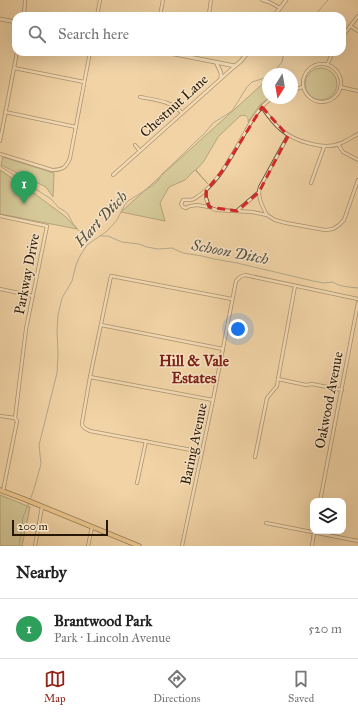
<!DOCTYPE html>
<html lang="en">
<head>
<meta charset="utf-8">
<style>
  :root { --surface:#fff; --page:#f6f6f6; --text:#222; --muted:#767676; --line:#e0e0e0; --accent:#8f2418 }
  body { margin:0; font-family:"IM FELL Great Primer",serif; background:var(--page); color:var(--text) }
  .controls { position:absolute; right:12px; bottom:12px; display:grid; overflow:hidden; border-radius:8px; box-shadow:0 4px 16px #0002 }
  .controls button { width:36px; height:36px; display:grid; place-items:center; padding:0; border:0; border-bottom:1px solid var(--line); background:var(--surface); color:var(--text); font:20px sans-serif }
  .compass { position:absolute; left:262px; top:68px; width:36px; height:36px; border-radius:50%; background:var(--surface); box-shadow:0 4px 16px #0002; rotate:191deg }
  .scale { position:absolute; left:12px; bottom:10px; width:96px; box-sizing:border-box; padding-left:4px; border:2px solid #271600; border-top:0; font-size:11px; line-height:14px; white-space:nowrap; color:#271600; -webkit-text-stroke:3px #f6e2c5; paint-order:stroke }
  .you { position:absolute; left:238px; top:329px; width:14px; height:14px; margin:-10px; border:3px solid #fff; border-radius:50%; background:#1a73e8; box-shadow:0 0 0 6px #1a73e833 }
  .badge { display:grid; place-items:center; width:26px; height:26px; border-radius:50%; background:var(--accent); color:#fff; font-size:13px; font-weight:700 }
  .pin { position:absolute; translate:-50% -33px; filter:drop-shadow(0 1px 2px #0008) }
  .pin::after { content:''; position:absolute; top:21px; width:14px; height:12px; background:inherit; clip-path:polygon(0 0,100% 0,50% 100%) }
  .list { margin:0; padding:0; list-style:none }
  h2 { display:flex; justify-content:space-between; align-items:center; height:52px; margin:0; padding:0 16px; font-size:17px }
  h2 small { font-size:13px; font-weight:400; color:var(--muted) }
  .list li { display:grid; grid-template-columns:26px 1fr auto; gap:12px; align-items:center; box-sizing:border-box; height:60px; padding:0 16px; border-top:1px solid var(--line) }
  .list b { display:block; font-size:15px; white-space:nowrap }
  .list p { margin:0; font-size:13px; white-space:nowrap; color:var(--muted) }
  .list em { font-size:13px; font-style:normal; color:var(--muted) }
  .icon { flex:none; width:22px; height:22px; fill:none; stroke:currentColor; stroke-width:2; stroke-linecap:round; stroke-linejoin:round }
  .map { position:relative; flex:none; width:358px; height:546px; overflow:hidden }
  .search { position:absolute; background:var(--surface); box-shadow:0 4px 16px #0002; left:12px; right:12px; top:12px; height:44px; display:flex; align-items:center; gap:10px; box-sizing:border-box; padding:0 14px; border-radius:12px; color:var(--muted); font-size:15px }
  .sheet { height:112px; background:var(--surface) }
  nav { display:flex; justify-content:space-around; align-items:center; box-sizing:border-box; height:56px; border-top:1px solid var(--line); background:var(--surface); font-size:11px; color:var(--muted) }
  nav a { display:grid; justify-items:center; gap:2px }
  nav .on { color:var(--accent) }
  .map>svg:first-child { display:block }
  .green { fill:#b6bd8a; stroke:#6e6a45 }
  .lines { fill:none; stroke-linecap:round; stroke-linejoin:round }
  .stream { stroke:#6e766a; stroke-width:1 }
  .minor-casing { stroke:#5a452a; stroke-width:4 }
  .tertiary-casing { stroke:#5a452a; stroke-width:4.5 }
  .primary-casing { stroke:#271600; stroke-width:5.5 }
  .minor { stroke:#f6e2c5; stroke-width:2.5 }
  .tertiary { stroke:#f6e2c5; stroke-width:3 }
  .primary { stroke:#e8ba73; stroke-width:4 }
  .marked { fill:none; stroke:#d62828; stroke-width:3; stroke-dasharray:8 5; stroke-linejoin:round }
  .labels { text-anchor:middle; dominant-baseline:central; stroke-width:3; stroke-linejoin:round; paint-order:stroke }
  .street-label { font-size:14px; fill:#271600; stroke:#f6e2c5 }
  .water-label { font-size:15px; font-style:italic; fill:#514e3e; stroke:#f6e2c5 }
  .neighbourhood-label { font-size:15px; font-weight:bold; fill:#7a1f14; stroke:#f6e2c5 }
</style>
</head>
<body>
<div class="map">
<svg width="358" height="546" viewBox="0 0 358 546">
  <rect width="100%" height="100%" fill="#f1d3a6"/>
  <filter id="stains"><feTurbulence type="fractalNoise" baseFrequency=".005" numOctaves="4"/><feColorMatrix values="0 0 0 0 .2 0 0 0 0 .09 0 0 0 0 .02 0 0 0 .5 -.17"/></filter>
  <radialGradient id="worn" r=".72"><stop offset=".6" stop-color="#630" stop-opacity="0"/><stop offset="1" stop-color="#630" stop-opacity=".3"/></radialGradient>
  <g class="green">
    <circle cx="321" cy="84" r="16"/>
    <path d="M268 79V98H269L260 105 248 122C249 117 246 114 240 116L218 137 204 161 196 170 208 184 195 170 185 180 169 187 160 203 165 221 121 212Z"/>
    <path d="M3 157 54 173 53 197 46 187 1 165Z"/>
    <path d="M0 170 35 194 66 217 77 229 0 214Z"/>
    <path d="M0 495 30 507 22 546H0Z"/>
  </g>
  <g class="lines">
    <g class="stream">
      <path d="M314 16 328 0"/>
      <path d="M272 74 282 62 284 52"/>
      <path d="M0 166 51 199 59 208 63 210 68 214 72 222 84 237 87 244"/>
      <path d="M100 236H108L117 240 122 242 139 244 147 247 158 249 172 248 183 253 202 256 214 259 237 263 313 281 324 283 333 282C340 287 350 287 358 288"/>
      <path d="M30 500 34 489 41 464 39 445 57 373 58 354 57 330 58 315 62 298 72 281 76 265 80 256 87 245 107 231 117 220 124 206 128 201 152 186 158 181 162 174 178 159 194 143 203 135 213 123 232 111 247 87 252 82 268 77"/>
      <path d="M19 546 23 517 29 503"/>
    </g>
    <defs>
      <g id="minor">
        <path d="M262 0 269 2 280 8"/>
        <path d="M209 14 211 0"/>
        <path d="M24 16 25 0"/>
        <path d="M97 16 100 0"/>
        <path d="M160 16 163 0"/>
        <path d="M350 26 358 31"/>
        <path d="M342 37 358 16"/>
        <circle cx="322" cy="83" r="19"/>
        <path d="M327 65 333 52"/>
        <path d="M14 68 84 82"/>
        <path d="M340 87 358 91"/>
        <path d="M292 90 303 87"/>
        <path d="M140 97C155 100 172 101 182 113"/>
        <path d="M272 98C260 106 252 119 246 131 231 156 219 184 194 199 190 201 187 199 183 200L181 204 183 207 186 208 190 206 197 205 209 207 216 210 252 212 267 215 275 220 286 223 325 230 333 229 339 225 344 220 358 180"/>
        <path d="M262 107C275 126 285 137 308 143 318 146 328 148 339 144 345 142 352 137 358 134"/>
        <path d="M5 112 76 127"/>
        <path d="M0 141 17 52"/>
        <path d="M338 144 343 152 358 160"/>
        <path d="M135 145 140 151"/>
        <path d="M0 154 52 170C62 170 66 168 70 158L90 52"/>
        <path d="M113 175 235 66"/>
        <path d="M311 183 324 147"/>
        <path d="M206 191V198L209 207"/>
        <path d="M238 210 259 192"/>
        <path d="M267 215C262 206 257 196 260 187L288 136"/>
        <path d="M0 216 47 226 26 329 15 418 17 421 3 491"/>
        <path d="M0 289 33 296"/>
        <path d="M101 325 223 349"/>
        <path d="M90 377 213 400"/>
        <path d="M278 379 306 385 312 384 342 390"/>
        <path d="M0 416 15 418"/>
        <path d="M202 452 90 431C86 429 82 428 82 423L90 377 111 276 232 299"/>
        <path d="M255 457 267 398 277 386 278 379 295 286"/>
        <path d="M137 483 146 441"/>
        <path d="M320 501 358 303"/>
        <path d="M266 523 358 541"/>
        <path d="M35 546 42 507"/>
        <path d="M88 546 92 527"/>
        <path d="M182 546 213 400 236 281 240 277 245 275 358 299"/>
        <path d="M312 546 314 533"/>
      </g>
      <g id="tertiary">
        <path d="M274 16 286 0"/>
        <path d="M0 19 16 22"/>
        <path d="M164 52 235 66 241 61 248 52"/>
        <path d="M216 62 221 73V78"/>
      </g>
      <path id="primary" d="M0 490 24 499 139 546"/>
    </defs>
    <use href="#minor" class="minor-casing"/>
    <use href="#tertiary" class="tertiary-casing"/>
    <use href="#primary" class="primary-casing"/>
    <use href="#minor" class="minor"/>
    <use href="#tertiary" class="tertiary"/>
    <use href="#primary" class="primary"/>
  </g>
  <path d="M0 0H358V546H0ZM262 107 288 136 259 192 237 211 209 207 206 198V191L223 170Z" fill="#f1d3a6" fill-opacity=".55" fill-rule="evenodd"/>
  <path class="marked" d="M262 107 288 136 259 192 237 211 209 207 206 198V191L223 170Z"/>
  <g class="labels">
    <g class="street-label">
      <text transform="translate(174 106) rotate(-42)">Chestnut Lane</text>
      <text transform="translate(27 274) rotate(-79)">Parkway Drive</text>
      <text transform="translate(329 400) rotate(-79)">Oakwood Avenue</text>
      <text transform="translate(194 444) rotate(-78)">Baring Avenue</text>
    </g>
    <g class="water-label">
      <text transform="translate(101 219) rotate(-47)">Hart Dtich</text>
      <text transform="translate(230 252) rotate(11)">Schoon Ditch</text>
    </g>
    <g class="neighbourhood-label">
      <text x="194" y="361">Hill &amp; Vale<tspan x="194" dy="17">Estates</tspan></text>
    </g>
  </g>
  <rect width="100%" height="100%" filter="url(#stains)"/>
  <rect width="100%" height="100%" fill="url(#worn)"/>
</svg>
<div class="controls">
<button><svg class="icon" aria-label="layers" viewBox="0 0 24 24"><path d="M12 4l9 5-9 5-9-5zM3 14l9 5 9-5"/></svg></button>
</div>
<svg class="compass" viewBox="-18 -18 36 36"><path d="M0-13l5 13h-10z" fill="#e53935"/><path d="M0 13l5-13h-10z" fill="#767676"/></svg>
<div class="scale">200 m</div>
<div class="you"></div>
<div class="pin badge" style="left:24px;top:204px;background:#2e9e5b">1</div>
<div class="search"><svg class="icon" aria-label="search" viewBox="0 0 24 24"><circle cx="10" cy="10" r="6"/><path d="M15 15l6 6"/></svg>Search here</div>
</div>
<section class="sheet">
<h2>Nearby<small></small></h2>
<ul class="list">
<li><span class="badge" style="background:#2e9e5b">1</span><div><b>Brantwood Park</b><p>Park · Lincoln Avenue</p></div><em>520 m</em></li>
</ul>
</section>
<nav>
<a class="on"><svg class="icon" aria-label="map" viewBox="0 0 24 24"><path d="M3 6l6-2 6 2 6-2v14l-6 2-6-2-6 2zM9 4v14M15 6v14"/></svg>Map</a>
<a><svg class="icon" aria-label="directions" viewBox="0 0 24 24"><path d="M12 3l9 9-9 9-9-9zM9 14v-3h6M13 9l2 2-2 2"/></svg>Directions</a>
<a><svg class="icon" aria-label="saved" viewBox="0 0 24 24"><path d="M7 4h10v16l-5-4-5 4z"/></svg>Saved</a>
</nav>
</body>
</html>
